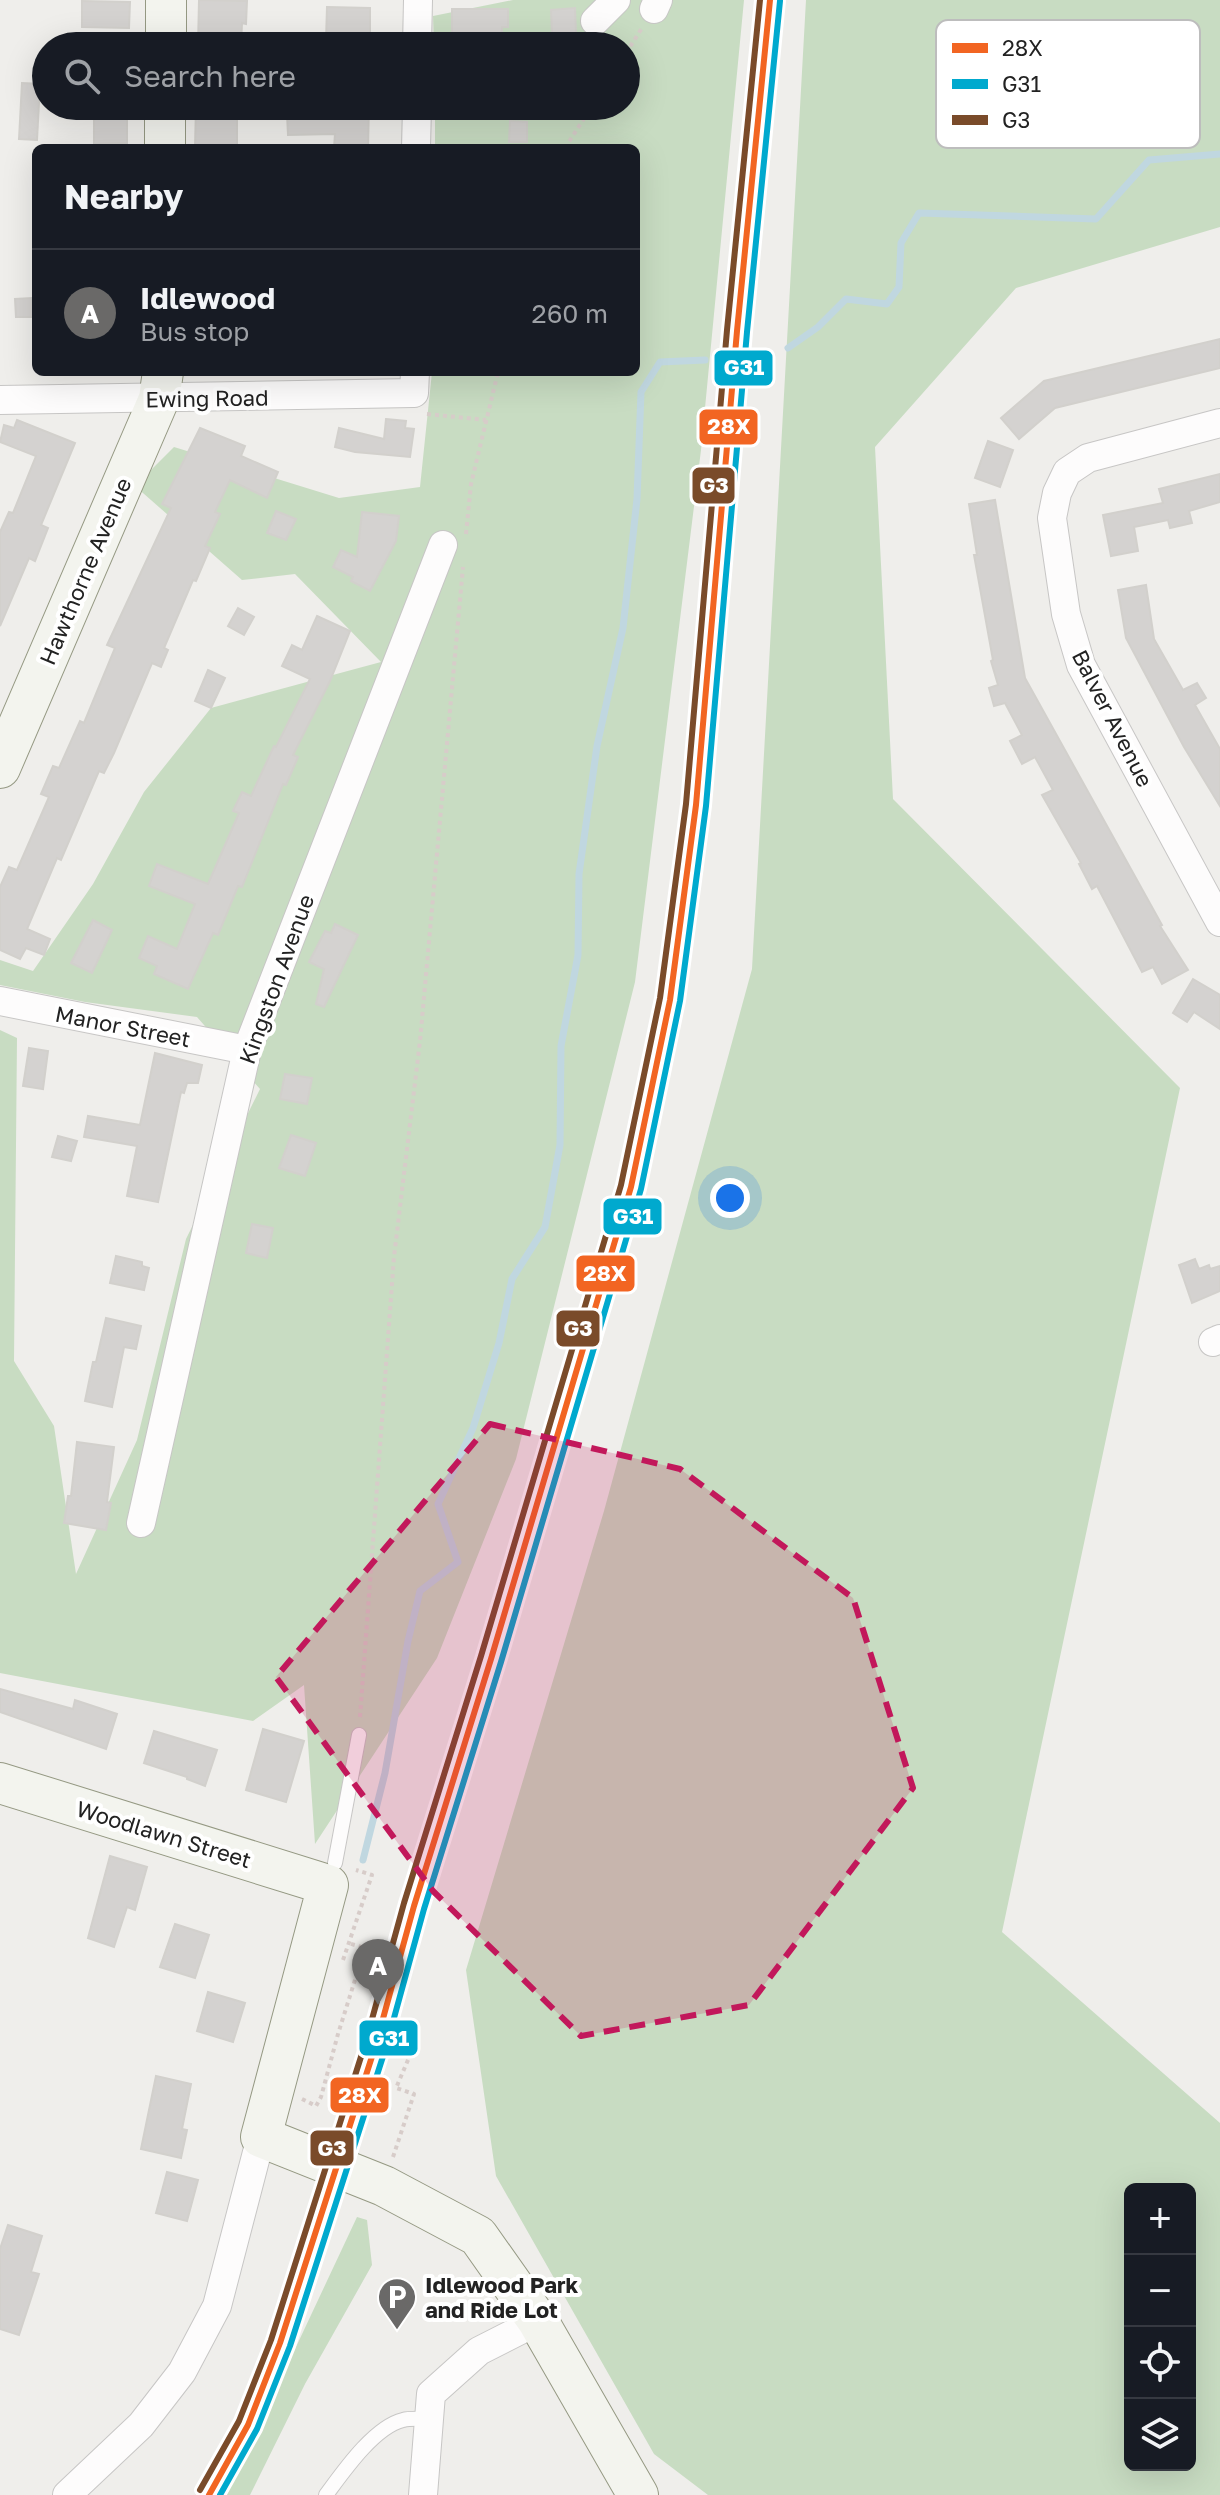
<!DOCTYPE html>
<html lang="en">
<head>
<meta charset="utf-8">
<style>
  :root { --surface:#171b24; --page:#242831; --text:#f1f3f6; --muted:#9ea1a6; --line:#363941; --accent:#6a6968 }
  body { margin:0; font-family:"Golos Text",sans-serif; background:var(--page); color:var(--text) }
  .controls { position:absolute; right:24px; bottom:24px; display:grid; overflow:hidden; border-radius:12px; box-shadow:0 8px 32px #0002 }
  .controls button { width:72px; height:72px; display:grid; place-items:center; padding:0; border:0; border-bottom:2px solid var(--line); background:var(--surface); color:var(--text); font:40px sans-serif }
  .you { position:absolute; left:730px; top:1198px; width:28px; height:28px; margin:-20px; border:6px solid #fff; border-radius:50%; background:#1a73e8; box-shadow:0 0 0 12px #1a73e833 }
  .badge { display:grid; place-items:center; width:52px; height:52px; border-radius:50%; background:var(--accent); color:#fff; font-size:26px; font-weight:700 }
  .pin { position:absolute; translate:-50% -66px; filter:drop-shadow(0 2px 4px #0008) }
  .pin::after { content:''; position:absolute; top:42px; width:28px; height:24px; background:inherit; clip-path:polygon(0 0,100% 0,50% 100%) }
  .list { margin:0; padding:0; list-style:none }
  h2 { display:flex; justify-content:space-between; align-items:center; height:104px; margin:0; padding:0 32px; font-size:34px }
  h2 small { font-size:26px; font-weight:400; color:var(--muted) }
  .list li { display:grid; grid-template-columns:52px 1fr auto; gap:24px; align-items:center; box-sizing:border-box; height:128px; padding:0 32px; border-top:2px solid var(--line) }
  .list b { display:block; font-size:30px; white-space:nowrap }
  .list p { margin:0; font-size:26px; white-space:nowrap; color:var(--muted) }
  .list em { font-size:26px; font-style:normal; color:var(--muted) }
  .icon { flex:none; width:44px; height:44px; fill:none; stroke:currentColor; stroke-width:2; stroke-linecap:round; stroke-linejoin:round }
  .map { position:relative; flex:none; width:1220px; height:2495px; overflow:hidden }
  .search { position:absolute; background:var(--surface); box-shadow:0 8px 32px #0002; left:32px; top:32px; width:608px; height:88px; display:flex; align-items:center; gap:20px; box-sizing:border-box; padding:0 28px; border-radius:44px; color:var(--muted); font-size:30px }
  .panel { position:absolute; background:var(--surface); box-shadow:0 8px 32px #0002; left:32px; top:144px; width:608px; height:232px; border-radius:12px }
  .map>svg:first-child { display:block }
  .forest { fill:#c8dcc2; fill-rule:evenodd }
  .lines { fill:none; stroke-linecap:round; stroke-linejoin:round }
  .stream { stroke:#c0d7e0; stroke-width:7 }
  .building { fill:#d4d2d0; stroke:#d2d0cc; stroke-width:2 }
  .lane-casing { stroke:#c7c6c5; stroke-width:16 }
  .street-casing { stroke:#c7c6c5; stroke-width:30 }
  .secondary-casing { stroke:#959983; stroke-width:42 }
  .path { stroke:#d7ccc9; stroke-width:4; stroke-dasharray:4 4; stroke-linecap:butt }
  .lane { stroke:#fdfcfc; stroke-width:14 }
  .street { stroke:#fdfcfc; stroke-width:28 }
  .secondary { stroke:#f3f4ee; stroke-width:40 }
  .lane-bridge-casing { stroke:#c7c6c5; stroke-width:16; stroke-linecap:butt }
  .lane-bridge { stroke:#fdfcfc; stroke-width:14 }
  .bus-1-casing { stroke:#fff; stroke-width:12 }
  .bus-2-casing { stroke:#fff; stroke-width:12 }
  .bus-3-casing { stroke:#fff; stroke-width:12 }
  .bus-1 { stroke:#f26522; stroke-width:6 }
  .bus-2 { stroke:#00a9ce; stroke-width:6 }
  .bus-3 { stroke:#7a4b2a; stroke-width:6 }
  .marked { fill:#c2185b; fill-opacity:0.2; stroke:#c2185b; stroke-width:6; stroke-dasharray:16 10; stroke-linejoin:round }
  .labels { text-anchor:middle; dominant-baseline:central; stroke-width:8; stroke-linejoin:round; paint-order:stroke }
  .street-label { font-size:22px; fill:#222; stroke:#fff }
  .poi-label { font-size:22px; font-weight:bold; fill:#222; stroke:#fff; text-anchor:start }
  .key { fill:#fff; stroke:#bdbdbd; stroke-width:2 }
  .key-label { font-size:22px; fill:#222 }
  .line-badge { stroke:#fff; stroke-width:3 }
  .badge-label { font-size:22px; text-anchor:middle; font-weight:bold; fill:#fff }
</style>
</head>
<body>
<div class="map">
<svg width="1220" height="2495" viewBox="0 0 1220 2495">
  <rect width="100%" height="100%" fill="#efeeeb"/>
  <g class="forest">
    <path d="M513 0H744L701 450 635 982 516 1459 437 1658 315 1844 304 1685 253 1721 0 1673V1030L17 1038 14 1361 54 1426 76 1574 137 1440 186 1239 260 1089 197 1017 85 1002 0 985V960L33 971 93 884 144 792 211 708 381 662 295 574 242 580 135 486 174 447 339 498 420 487 432 372H636V148H435V106H626V46H434L433 16Z"/>
    <path d="M806 0H1220V227L1016 288 875 447 893 799 1180 1088 1002 1932 1220 2123V2495H708L654 2454 496 2176 466 1970 604 1511 752 969ZM1190 2189V2465H1130V2189Z"/>
    <path d="M357 2217 367 2220 372 2265 305 2384 250 2495H220L296 2347Z"/>
  </g>
  <g class="lines">
    <g class="stream">
      <path d="M788 348 818 327 846 299 887 304 899 287 901 243 919 213 1096 219 1149 160 1220 154"/>
      <path d="M363 1860 385 1773 408 1641 420 1591 458 1562 438 1504 473 1428 499 1343 512 1279 545 1227 560 1145 561 1046 578 955 579 874 597 746 623 628 637 499 641 392 660 362 705 360"/>
    </g>
  </g>
  <g class="building">
    <path d="M199 0 247 1 246 24 242 23 241 46H198Z"/>
    <path d="M82 1 130 2 129 28 82 27Z"/>
    <path d="M327 7 370 8V40H326Z"/>
    <path d="M575 8 576 33 552 34 551 10Z"/>
    <path d="M452 9H508V27H502V37H452Z"/>
    <path d="M22 83 40 84 37 140 19 139Z"/>
    <path d="M196 106H237V148H195Z"/>
    <path d="M328 106H369L368 148H334L335 134 288 135 287 114H328Z"/>
    <path d="M127 109V143L94 144V110Z"/>
    <path d="M510 121 527 122V142H509Z"/>
    <path d="M32 298 33 317H16L15 299Z"/>
    <path d="M1220 339V368L1055 408 1019 439 1001 418 1044 381Z"/>
    <path d="M386 419 406 421 405 428 414 429 410 457 355 452 335 447 339 428 384 439Z"/>
    <path d="M17 420 75 443 41 525 48 528 35 561 29 558 0 626V532L9 512 13 513 36 456 0 442 4 425 14 428Z"/>
    <path d="M200 428 245 446 241 456 278 472 267 498 230 480 215 512 220 514 205 546 210 548 196 581 193 580 164 648 168 650 161 667 152 663 114 753 104 773 99 771 61 860 57 858 27 929 50 939 44 955 26 948 20 959 0 950V887L9 867 17 870 49 797 41 794 53 766 59 768 80 721 84 723 115 648 107 645 171 508 162 504Z"/>
    <path d="M988 441 1013 450 1000 487 975 478Z"/>
    <path d="M1220 474V502L1189 511 1192 523 1170 528 1168 520 1134 527 1138 551 1111 556 1103 515 1163 503 1159 489Z"/>
    <path d="M995 500 1025 678 1162 925 1160 926 1188 970 1162 984 1153 967 1142 972 1097 886 1092 889 1079 864 1081 863 1042 795 1053 790 1035 757 1022 764 1010 741 1022 735 1005 703 994 706 989 688 998 685 991 661 993 660 974 555H977L969 504Z"/>
    <path d="M276 511 296 519 286 540 267 533Z"/>
    <path d="M362 512 399 516 396 541 370 591 351 581 353 577 333 567 341 550 357 557Z"/>
    <path d="M1146 585 1154 639 1183 690 1197 683 1206 698 1195 705 1220 749V806L1184 747 1126 638 1118 590Z"/>
    <path d="M238 608 254 617 244 635 228 626Z"/>
    <path d="M317 616 350 631 330 681 293 755 298 757 286 785 283 784 242 887 238 886 218 935 213 933 188 989 154 974 157 966 139 958 148 936 177 949 195 904 149 886 157 864 208 884 239 813 233 811 242 792 251 796 274 746 276 747 310 679 282 666 292 645 302 650Z"/>
    <path d="M208 670 225 678 211 708 195 701Z"/>
    <path d="M93 920 112 930 92 973 71 963Z"/>
    <path d="M335 924 358 935 324 1007 316 1004 324 969 309 962 325 931 331 933Z"/>
    <path d="M1193 979 1220 995V1029L1194 1012 1187 1022 1173 1013Z"/>
    <path d="M29 1048 48 1051 43 1089 23 1086Z"/>
    <path d="M155 1053 202 1065 198 1083H187L184 1093 181 1092 158 1202 127 1196 137 1146 84 1137 88 1116 140 1125Z"/>
    <path d="M285 1074 312 1078 307 1104 280 1099Z"/>
    <path d="M291 1135 316 1143 305 1176 279 1168Z"/>
    <path d="M58 1136 77 1141 71 1161 52 1157Z"/>
    <path d="M252 1224 273 1228 267 1258 246 1253Z"/>
    <path d="M116 1256 142 1262V1266L149 1268 144 1290 110 1283Z"/>
    <path d="M1195 1259 1199 1269 1209 1265 1210 1269 1220 1266V1291L1192 1303 1179 1265Z"/>
    <path d="M106 1318 141 1326 136 1349 124 1347 112 1407 85 1401 93 1362H96Z"/>
    <path d="M77 1442 114 1447 107 1502 111 1503 106 1530 64 1523 68 1496H71Z"/>
    <path d="M0 1689 73 1709 75 1700 117 1714 106 1749 0 1712Z"/>
    <path d="M263 1729 304 1741 286 1802 246 1790Z"/>
    <path d="M154 1731 217 1750 205 1786 187 1779V1777L144 1763Z"/>
    <path d="M110 1856 147 1867 135 1910 127 1907 114 1947 88 1938Z"/>
    <path d="M175 1924 209 1935 195 1978 160 1967Z"/>
    <path d="M208 1992 245 2003 233 2042 197 2031Z"/>
    <path d="M156 2076 191 2084 182 2129 187 2130 181 2158 141 2149Z"/>
    <path d="M167 2172 198 2180 187 2221 156 2213Z"/>
    <path d="M8 2225 42 2236 31 2272 39 2274 19 2335 0 2329V2249Z"/>
  </g>
  <g class="lines">
    <defs>
      <g id="lane">
        <path d="M335 1863 359 1735"/>
        <path d="M353 2111 376 2044 414 1906 491 1659 631 1187 670 1000 696 805 737 331 770 0"/>
        <path d="M209 2495 248 2425 280 2343 321 2213"/>
        <path d="M326 2495C343 2472 374 2427 403 2420 410 2418 421 2419 428 2419"/>
      </g>
      <g id="street">
        <path d="M654 9 658 0"/>
        <path d="M595 21 616 0"/>
        <path d="M417 46 418 0"/>
        <path d="M416 148 417 106"/>
        <path d="M0 400 414 393 415 372"/>
        <path d="M1220 423 1088 458 1067 472 1057 493 1052 518 1066 614 1081 665 1220 922"/>
        <path d="M0 1001 247 1050"/>
        <path d="M1213 1342 1220 1339"/>
        <path d="M141 1523 247 1050 443 545"/>
        <path d="M67 2495 141 2425 182 2372 217 2306 261 2137"/>
        <path d="M423 2495 431 2394 479 2351 538 2321"/>
      </g>
      <g id="secondary">
        <path d="M166 46V0"/>
        <path d="M165 148V106"/>
        <path d="M0 768 159 399 163 372"/>
        <path d="M0 1783 328 1885 261 2137 384 2186 478 2236 538 2321 638 2495"/>
      </g>
    </defs>
    <use href="#lane" class="lane-casing"/>
    <use href="#street" class="street-casing"/>
    <use href="#secondary" class="secondary-casing"/>
    <g class="path">
      <path d="M626 53 642 28"/>
      <path d="M565 148 592 106"/>
      <path d="M427 414 486 420"/>
      <path d="M466 534 471 484 498 372"/>
      <path d="M360 1717 394 1257 420 1041 463 567"/>
      <path d="M343 1960 372 1875 356 1870"/>
      <path d="M302 2099 316 2106 321 2097 338 2034 365 1948 348 1943"/>
      <path d="M393 2157 414 2094 396 2088 411 2053"/>
    </g>
    <use href="#lane" class="lane"/>
    <use href="#street" class="street"/>
    <use href="#secondary" class="secondary"/>
    <defs>
      <path id="lane-bridge" d="M321 2213 353 2111"/>
    </defs>
    <use href="#lane-bridge" class="lane-bridge-casing"/>
    <use href="#lane-bridge" class="lane-bridge"/>
    <defs>
      <path id="bus-1" d="M209 2495 248 2425 280 2343 376 2044 414 1906 491 1659 631 1187 670 1000 696 805 737 331 770 0"/>
      <path id="bus-2" d="M220 2495 257 2429 290 2346 386 2047 424 1909 501 1662 641 1189 680 1001 706 806 747 332 780 1"/>
      <path id="bus-3" d="M200 2490 239 2421 271 2340 366 2041 404 1903 481 1656 621 1185 660 998 686 804 727 330 760 0"/>
    </defs>
    <use href="#bus-1" class="bus-1-casing"/>
    <use href="#bus-2" class="bus-2-casing"/>
    <use href="#bus-3" class="bus-3-casing"/>
    <use href="#bus-1" class="bus-1"/>
    <use href="#bus-2" class="bus-2"/>
    <use href="#bus-3" class="bus-3"/>
  </g>
  <path class="marked" d="M490 1424 680 1469 853 1598 913 1788 749 2005 581 2036 433 1891 276 1677Z"/>
  <defs>
    <symbol id="parking-pin" viewBox="-11 -11 22 30"><path d="M0 17L-7.5 6A9.5 9.5 0 1 1 7.5 6Z" fill="#6a6968" stroke="#fff"/><path d="M-3.5-5.5H1a3.5 3.5 0 0 1 0 7H-1V5.5H-3.5ZM-1-3.4V-.6H.8a1.4 1.4 0 0 0 0-2.8Z" fill="#fff"/></symbol>
  </defs>
  <g fill-rule="evenodd">
    <use href="#parking-pin" x="375" y="2275" width="44" height="60"/>
  </g>
  <g class="labels">
    <g class="street-label">
      <text transform="translate(207 398) rotate(-1)">Ewing Road</text>
      <text transform="translate(85 571) rotate(-67)">Hawthorne Avenue</text>
      <text transform="translate(1113 718) rotate(63)">Balver Avenue</text>
      <text transform="translate(276 979) rotate(-70)">Kingston Avenue</text>
      <text transform="translate(123 1026) rotate(11)">Manor Street</text>
      <text transform="translate(164 1834) rotate(17)">Woodlawn Street</text>
    </g>
    <g class="poi-label">
      <text x="425" y="2284">Idlewood Park<tspan x="425" dy="25">and Ride Lot</tspan></text>
    </g>
  </g>
  <rect x="936" y="20" width="264" height="128" rx="12" class="key"/>
  <rect x="952" y="43" width="36" height="10" fill="#f26522"/>
  <rect x="952" y="79" width="36" height="10" fill="#00a9ce"/>
  <rect x="952" y="115" width="36" height="10" fill="#7a4b2a"/>
  <g class="key-label">
    <text x="1002" y="56">28X</text>
    <text x="1002" y="92">G31</text>
    <text x="1002" y="128">G3</text>
  </g>
  <g class="line-badge">
    <rect x="713" y="349" width="61" height="38" rx="8" fill="#00a9ce"/>
    <rect x="698" y="408" width="61" height="38" rx="8" fill="#f26522"/>
    <rect x="691" y="466" width="45" height="39" rx="8" fill="#7a4b2a"/>
    <rect x="602" y="1197" width="61" height="39" rx="8" fill="#00a9ce"/>
    <rect x="575" y="1254" width="61" height="39" rx="8" fill="#f26522"/>
    <rect x="555" y="1309" width="46" height="39" rx="8" fill="#7a4b2a"/>
    <rect x="358" y="2019" width="61" height="38" rx="8" fill="#00a9ce"/>
    <rect x="329" y="2076" width="61" height="38" rx="8" fill="#f26522"/>
    <rect x="309" y="2129" width="46" height="38" rx="8" fill="#7a4b2a"/>
  </g>
  <g class="badge-label">
    <text x="744" y="375">G31</text>
    <text x="729" y="434">28X</text>
    <text x="714" y="493">G3</text>
    <text x="633" y="1224">G31</text>
    <text x="605" y="1281">28X</text>
    <text x="578" y="1336">G3</text>
    <text x="389" y="2046">G31</text>
    <text x="360" y="2103">28X</text>
    <text x="332" y="2156">G3</text>
  </g>
</svg>
<div class="controls">
<button>+</button>
<button>−</button>
<button><svg class="icon" aria-label="locate" viewBox="0 0 24 24"><circle cx="12" cy="12" r="6"/><path d="M12 2v4M12 18v4M2 12h4M18 12h4"/></svg></button>
<button><svg class="icon" aria-label="layers" viewBox="0 0 24 24"><path d="M12 4l9 5-9 5-9-5zM3 14l9 5 9-5"/></svg></button>
</div>
<div class="you"></div>
<div class="pin badge" style="left:378px;top:2005px">A</div>
<div class="search"><svg class="icon" aria-label="search" viewBox="0 0 24 24"><circle cx="10" cy="10" r="6"/><path d="M15 15l6 6"/></svg>Search here</div>
<section class="panel">
<h2>Nearby<small></small></h2>
<ul class="list">
<li><span class="badge">A</span><div><b>Idlewood</b><p>Bus stop</p></div><em>260 m</em></li>
</ul>
</section>
</div>
</body>
</html>
